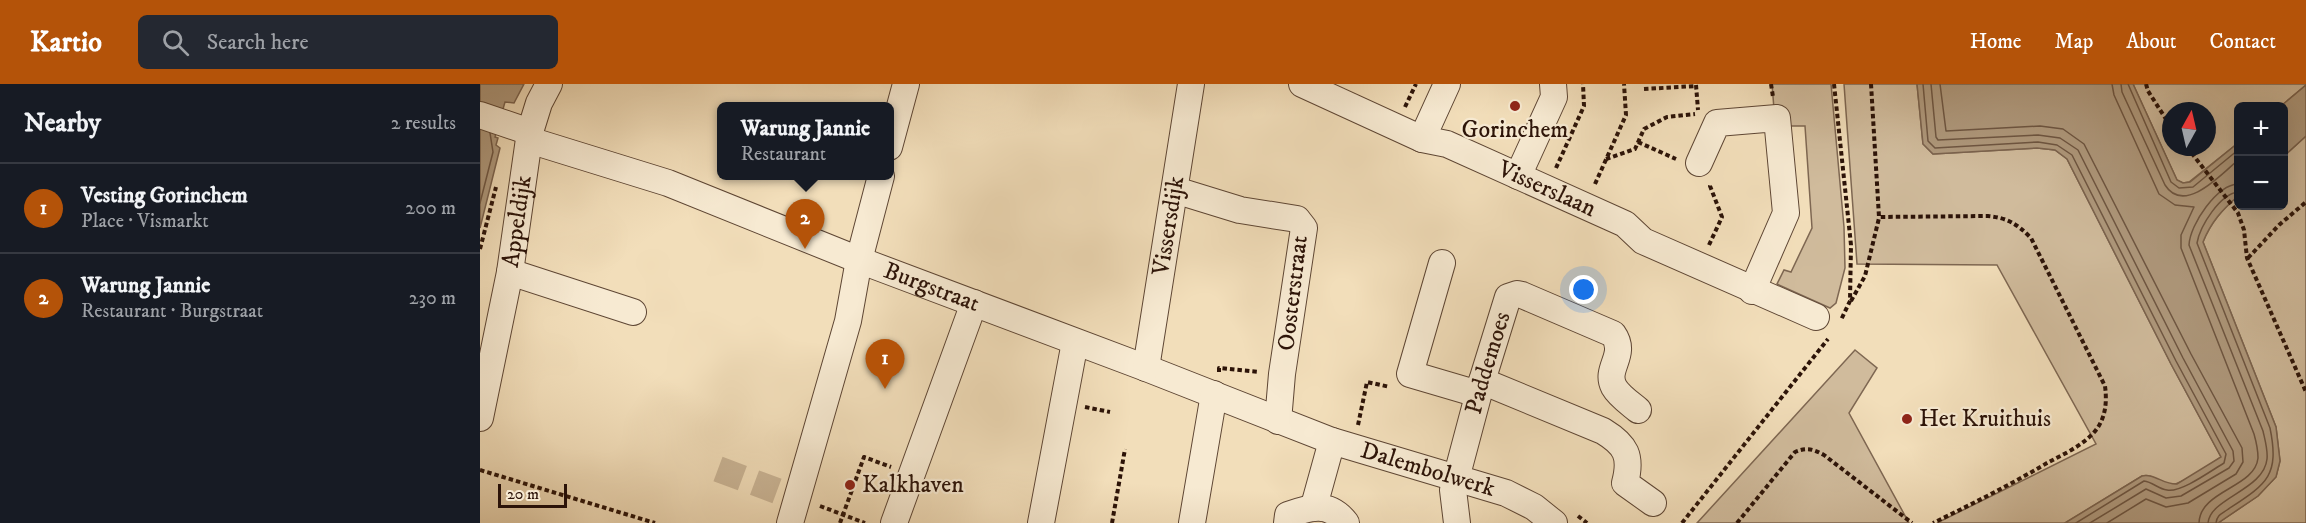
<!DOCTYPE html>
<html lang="en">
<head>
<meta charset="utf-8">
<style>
  :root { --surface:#171b24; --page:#242831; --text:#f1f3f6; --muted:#9ea1a6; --line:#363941; --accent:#b45309 }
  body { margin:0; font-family:"IM FELL DW Pica",serif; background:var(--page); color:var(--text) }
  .controls { position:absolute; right:18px; top:18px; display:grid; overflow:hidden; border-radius:9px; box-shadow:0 6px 24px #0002 }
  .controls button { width:54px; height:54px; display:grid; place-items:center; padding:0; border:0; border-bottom:2px solid var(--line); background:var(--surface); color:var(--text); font:30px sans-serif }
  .compass { position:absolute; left:1682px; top:18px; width:54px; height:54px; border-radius:50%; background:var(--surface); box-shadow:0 6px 24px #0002; rotate:8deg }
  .scale { position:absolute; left:18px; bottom:15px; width:69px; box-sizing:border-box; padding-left:6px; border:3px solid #2c1308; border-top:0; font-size:16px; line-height:21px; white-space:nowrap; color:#2c1308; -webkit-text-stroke:4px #f7ead2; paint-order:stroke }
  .you { position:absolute; left:1104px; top:206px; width:21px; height:21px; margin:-15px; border:4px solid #fff; border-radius:50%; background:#1a73e8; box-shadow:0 0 0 9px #1a73e833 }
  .badge { display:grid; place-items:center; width:39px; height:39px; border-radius:50%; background:var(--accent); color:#fff; font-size:20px; font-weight:700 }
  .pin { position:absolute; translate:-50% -50px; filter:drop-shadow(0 2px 3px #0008) }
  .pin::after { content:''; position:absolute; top:32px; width:21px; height:18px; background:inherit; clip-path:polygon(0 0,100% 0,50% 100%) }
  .popup { position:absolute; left:237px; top:18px; width:177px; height:78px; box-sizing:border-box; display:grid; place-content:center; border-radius:9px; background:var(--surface); filter:drop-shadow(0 2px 4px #0005); font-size:20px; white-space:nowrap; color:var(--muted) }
  .popup b { font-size:22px; color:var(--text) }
  .popup::after { content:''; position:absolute; left:50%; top:100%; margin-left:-12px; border:12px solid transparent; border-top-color:var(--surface) }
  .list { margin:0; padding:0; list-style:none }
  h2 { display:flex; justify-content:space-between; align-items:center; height:78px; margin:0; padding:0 24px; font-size:26px }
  h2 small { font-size:20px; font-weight:400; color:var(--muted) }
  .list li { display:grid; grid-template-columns:39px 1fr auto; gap:18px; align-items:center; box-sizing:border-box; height:90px; padding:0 24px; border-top:2px solid var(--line) }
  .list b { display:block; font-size:22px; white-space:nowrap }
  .list p { margin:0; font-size:20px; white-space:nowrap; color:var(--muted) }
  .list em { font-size:20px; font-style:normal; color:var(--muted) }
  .icon { flex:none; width:33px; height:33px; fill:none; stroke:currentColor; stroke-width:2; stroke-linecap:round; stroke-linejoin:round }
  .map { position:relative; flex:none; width:1826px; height:439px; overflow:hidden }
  header { display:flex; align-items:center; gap:36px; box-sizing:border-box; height:84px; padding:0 30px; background:var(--accent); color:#fff }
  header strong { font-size:28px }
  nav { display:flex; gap:33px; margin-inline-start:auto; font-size:21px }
  .search { width:420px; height:54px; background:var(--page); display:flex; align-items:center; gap:15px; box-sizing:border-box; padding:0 21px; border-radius:9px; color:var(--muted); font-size:22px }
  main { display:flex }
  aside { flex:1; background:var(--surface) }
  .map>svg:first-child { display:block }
  .green { fill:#d0bb9c; stroke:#7e6752; stroke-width:1.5; fill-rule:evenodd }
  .water { fill:#af997d; stroke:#7b634e; stroke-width:1.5 }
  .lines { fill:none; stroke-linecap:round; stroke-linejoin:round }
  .shore { stroke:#6e5642; stroke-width:1.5 }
  .minor-tunnel { stroke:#cab596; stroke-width:26; stroke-dasharray:26 13; stroke-linecap:butt }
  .minor-casing { stroke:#5e4634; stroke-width:28 }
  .path { stroke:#2c1308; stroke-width:4; stroke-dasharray:4.5 3; stroke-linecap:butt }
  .minor { stroke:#f7ead2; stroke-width:26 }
  .poi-dot { fill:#8f2418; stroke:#f7ead2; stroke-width:2 }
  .labels { text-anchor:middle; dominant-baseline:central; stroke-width:4.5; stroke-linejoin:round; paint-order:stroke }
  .poi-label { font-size:24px; fill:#2c1308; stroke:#f7ead2; text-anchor:start }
  .street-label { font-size:24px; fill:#2c1308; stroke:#f7ead2 }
</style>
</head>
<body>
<header>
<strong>Kartio</strong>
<div class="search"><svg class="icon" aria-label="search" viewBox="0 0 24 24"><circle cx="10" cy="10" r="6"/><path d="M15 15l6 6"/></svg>Search here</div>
<nav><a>Home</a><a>Map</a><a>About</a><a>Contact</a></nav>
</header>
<main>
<aside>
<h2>Nearby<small>2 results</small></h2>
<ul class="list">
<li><span class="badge">1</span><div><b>Vesting Gorinchem</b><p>Place · Vismarkt</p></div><em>200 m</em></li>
<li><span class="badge">2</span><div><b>Warung Jannie</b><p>Restaurant · Burgstraat</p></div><em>230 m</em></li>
</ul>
</aside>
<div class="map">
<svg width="1826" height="439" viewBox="0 0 1826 439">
  <rect width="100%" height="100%" fill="#f2deba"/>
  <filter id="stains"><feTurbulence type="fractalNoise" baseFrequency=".00333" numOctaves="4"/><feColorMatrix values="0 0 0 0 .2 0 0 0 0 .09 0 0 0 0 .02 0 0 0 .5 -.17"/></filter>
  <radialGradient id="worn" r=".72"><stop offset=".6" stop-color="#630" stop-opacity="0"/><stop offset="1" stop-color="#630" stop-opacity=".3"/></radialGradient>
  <g class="green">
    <path d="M1292 0H1351L1364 143 1365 184 1356 219 1350 224 1297 200 1304 186 1311 188 1332 144 1325 42H1308L1294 25Z"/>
    <path d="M1364 0H1437L1443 60 1453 70 1557 64 1575 66 1587 75 1691 280 1741 373C1731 380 1700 402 1689 401 1678 399 1673 389 1662 392L1585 439H1457L1616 360 1517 181 1377 180Z"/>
    <path d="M1653 0H1826V1L1801 22H1758V59L1709 98 1703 99 1697 96ZM1691 27H1727V63H1691Z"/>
    <path d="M1826 52V439H1738L1778 412 1796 393 1800 377 1796 343 1723 158C1731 138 1742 126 1758 112V122H1804V72Z"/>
    <path d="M1375 266 1397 284 1369 329 1429 439H1217Z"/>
  </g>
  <g class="water">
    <path d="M0 0H44L34 19 25 18 15 53 18 54 16 61 20 64 0 144Z"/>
    <path d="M1437 0H1653L1697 96 1703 99 1710 98 1758 59V112C1742 126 1731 138 1723 158L1796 343 1800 377 1796 393 1778 412 1738 439H1585L1662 392C1674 389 1684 401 1697 400L1741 373 1691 280 1587 75 1575 66 1557 64 1453 70 1443 60Z"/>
    <path d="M1826 1V52L1804 72V22H1801Z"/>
  </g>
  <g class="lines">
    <g class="shore">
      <path d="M1443 0 1448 57 1455 64 1558 58 1577 61 1592 71 1696 277 1746 370 1744 379C1732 386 1701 409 1687 406 1678 405 1673 398 1664 397L1596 439"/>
      <path d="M1451 0 1456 53 1458 56 1558 51 1580 54 1598 66 1703 274 1753 367 1754 377 1749 384 1701 412 1686 414 1666 405 1610 439"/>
      <path d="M1460 0 1466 47 1560 42 1583 45 1604 60 1711 270 1762 364 1763 378 1756 390 1708 419 1686 423 1666 415 1627 439"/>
      <path d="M1632 0 1634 11 1679 110 1695 121 1714 123 1701 151V164L1774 350C1776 357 1778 366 1778 374 1775 404 1720 406 1719 439"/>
      <path d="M1641 0 1642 8 1685 101C1704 131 1741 91 1758 76"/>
      <path d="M1648 0 1691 98 1699 104 1713 103 1758 66"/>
      <path d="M0 119 13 68 10 49"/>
      <path d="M1728 439C1730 414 1784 406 1787 375 1788 366 1785 356 1783 347L1709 161C1710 140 1737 101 1758 100"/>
      <path d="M1736 439C1737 431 1741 430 1747 426 1786 400 1800 393 1790 344L1717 159C1720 142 1740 110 1758 108"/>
    </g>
    <path class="minor-tunnel" d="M238 385 297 407"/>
    <defs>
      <g id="minor">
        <path id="s1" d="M822 0 942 55 967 60 1145 140 1163 157 1336 233"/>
        <path d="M0 31 50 48"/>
        <path d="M942 55 967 0"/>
        <path id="s2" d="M49 56 188 99 379 176 666 284 852 357 1026 409 1054 423 1074 439"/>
        <path d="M409 63 426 0"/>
        <path d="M1219 79 1237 39 1297 34 1306 129 1272 207"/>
        <path d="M1038 92 1074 13 1073 0"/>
        <path d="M695 106 760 126 817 135 824 144 802 290 798 337"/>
        <path d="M962 179 930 290 998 310"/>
        <path d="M30 188 153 228"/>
        <path id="s3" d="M666 284 711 0"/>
        <path d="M1002 297 1123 347C1146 361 1152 372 1145 399L1173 419"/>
        <path id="s4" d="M0 334 30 188 50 48 59 19 69 0"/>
        <path d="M834 422 852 357"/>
        <path d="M310 439 368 237 379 176 401 92"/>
        <path d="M414 439 494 219"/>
        <path d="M561 439 595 258"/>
        <path d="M712 439 734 310"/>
        <path d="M807 439 808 431C830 423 849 417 866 439"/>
        <path id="s5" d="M977 439 973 406 1002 297 1028 213 1037 210 1042 211 1133 250C1148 271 1124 284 1134 303 1139 312 1151 320 1158 326"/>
      </g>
    </defs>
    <use href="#minor" class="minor-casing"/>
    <g class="path">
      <path d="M1291 0 1293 13"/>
      <path d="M1354 0 1371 161 1370 217 1361 236"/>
      <path d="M1391 0 1399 133 1508 132C1528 134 1537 140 1551 154L1625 302C1627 317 1626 333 1616 346 1604 361 1584 370 1567 379 1530 401 1492 420 1453 439"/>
      <path d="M1666 0 1668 7 1691 43"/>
      <path d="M1216 1 1218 26"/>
      <path d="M1164 5 1216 2"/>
      <path d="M925 23 936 0"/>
      <path d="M1158 58 1196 75"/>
      <path d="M1707 63 1758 129 1764 146 1767 174 1826 308"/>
      <path d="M1126 75 1155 65 1164 45 1187 33 1215 30"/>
      <path d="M1076 84 1104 22 1103 0"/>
      <path d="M1115 100 1146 31 1144 0"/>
      <path d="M1229 161 1242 133 1230 102 1231 99"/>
      <path d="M0 165 16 103"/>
      <path d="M1768 174 1799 141 1826 118"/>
      <path d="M1371 217 1385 192 1399 134"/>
      <path d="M739 288V284L779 288"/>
      <path d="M605 323 630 328"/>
      <path d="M878 341 887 298 910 303"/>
      <path d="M0 386 175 439"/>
      <path d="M340 422 385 439"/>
      <path d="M1098 432 1107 439"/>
      <path d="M360 439 384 373 411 383"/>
      <path d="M632 439 645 365"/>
      <path d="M1202 439 1348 255"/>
      <path d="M1257 439 1315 368C1327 363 1333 365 1344 371L1432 439"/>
    </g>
    <use href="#minor" class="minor"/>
  </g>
  <g class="poi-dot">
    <circle cx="1035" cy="22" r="6"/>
    <circle cx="1427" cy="335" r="6"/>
    <circle cx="370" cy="401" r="6"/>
  </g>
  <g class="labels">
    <g class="poi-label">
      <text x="1035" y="46" text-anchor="middle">Gorinchem</text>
      <text x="1439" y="335">Het Kruithuis</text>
      <text x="382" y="401">Kalkhaven</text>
    </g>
    <g class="street-label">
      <text stroke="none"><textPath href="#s1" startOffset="267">Visserslaan</textPath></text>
      <text stroke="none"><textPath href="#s4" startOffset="200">Appeldijk</textPath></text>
      <text stroke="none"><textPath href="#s3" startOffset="144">Vissersdijk</textPath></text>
      <text stroke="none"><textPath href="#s2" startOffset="429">Burgstraat</textPath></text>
      <text transform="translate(813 209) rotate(-83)">Oosterstraat</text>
      <text stroke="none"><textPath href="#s5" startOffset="165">Paddemoes</textPath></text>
      <text stroke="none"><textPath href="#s2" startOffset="958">Dalembolwerk</textPath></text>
    </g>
  </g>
  <rect width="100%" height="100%" filter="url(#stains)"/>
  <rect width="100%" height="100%" fill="url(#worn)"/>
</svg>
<div class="controls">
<button>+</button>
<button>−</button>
</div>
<svg class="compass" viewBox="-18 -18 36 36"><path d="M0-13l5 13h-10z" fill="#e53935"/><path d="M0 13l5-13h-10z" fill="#9ea1a6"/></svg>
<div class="scale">20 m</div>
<div class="you"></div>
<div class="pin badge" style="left:405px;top:305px">1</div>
<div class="pin badge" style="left:325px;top:165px">2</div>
<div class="popup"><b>Warung Jannie</b>Restaurant</div>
</div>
</main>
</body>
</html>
